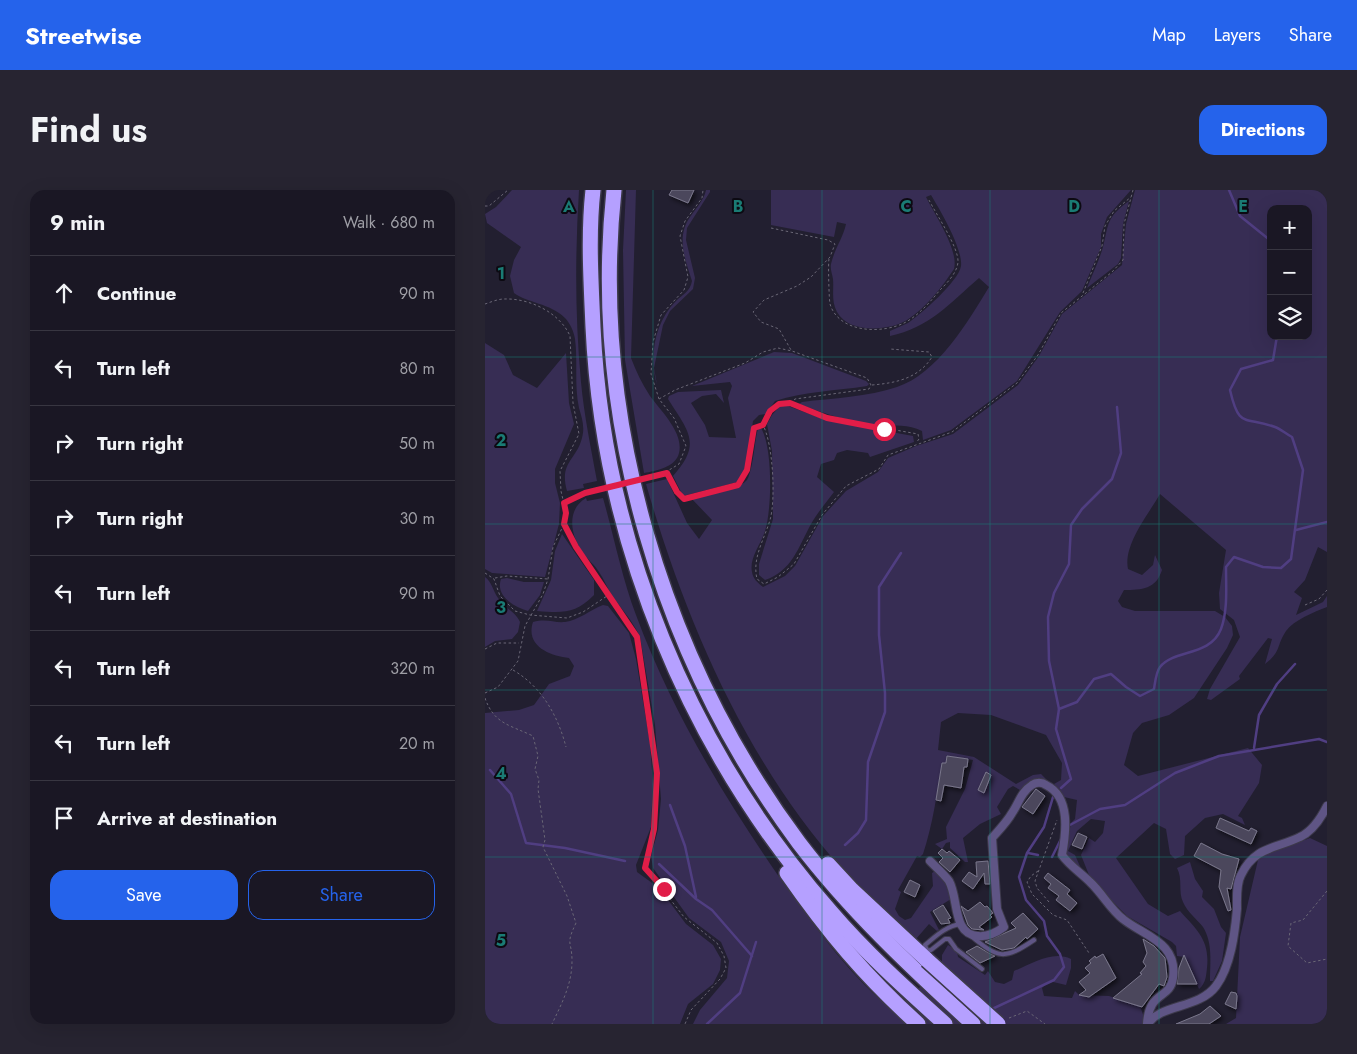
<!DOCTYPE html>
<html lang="en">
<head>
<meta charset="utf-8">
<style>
  :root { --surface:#1a1724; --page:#272431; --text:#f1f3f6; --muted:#9f9fa6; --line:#383641; --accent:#2563eb }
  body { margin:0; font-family:Jost,sans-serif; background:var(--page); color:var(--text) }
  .controls { position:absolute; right:15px; top:15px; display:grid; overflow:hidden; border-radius:10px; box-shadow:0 5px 20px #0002 }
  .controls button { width:45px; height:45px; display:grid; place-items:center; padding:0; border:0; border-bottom:1px solid var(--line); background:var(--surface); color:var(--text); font:25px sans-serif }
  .stop { position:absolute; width:15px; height:15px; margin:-11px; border:4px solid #e11d48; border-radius:50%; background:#fff }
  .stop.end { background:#e11d48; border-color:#fff; box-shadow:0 1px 5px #0008 }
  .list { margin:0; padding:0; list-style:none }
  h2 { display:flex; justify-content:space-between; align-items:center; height:65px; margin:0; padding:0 20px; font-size:21px }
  h2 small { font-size:16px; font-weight:400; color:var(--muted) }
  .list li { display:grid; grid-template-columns:32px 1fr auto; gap:15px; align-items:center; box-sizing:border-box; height:75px; padding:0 20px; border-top:1px solid var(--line) }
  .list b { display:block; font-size:19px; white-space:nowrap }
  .list em { font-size:16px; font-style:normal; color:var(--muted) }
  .actions { display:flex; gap:10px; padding:15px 20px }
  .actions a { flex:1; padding:11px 0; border:1px solid var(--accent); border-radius:15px; text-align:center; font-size:18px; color:var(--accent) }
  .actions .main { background:var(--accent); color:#fff }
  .icon { flex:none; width:28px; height:28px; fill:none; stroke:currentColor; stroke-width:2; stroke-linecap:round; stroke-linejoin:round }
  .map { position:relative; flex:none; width:842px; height:834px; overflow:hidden; border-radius:15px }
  header { display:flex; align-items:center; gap:30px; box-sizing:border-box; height:70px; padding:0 25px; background:var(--accent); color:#fff }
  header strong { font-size:24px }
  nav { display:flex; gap:28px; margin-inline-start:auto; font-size:18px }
  .intro { display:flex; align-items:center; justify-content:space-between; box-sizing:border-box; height:120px; padding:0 30px }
  h1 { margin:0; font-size:35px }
  .button { padding:12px 22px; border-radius:15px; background:var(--accent); color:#fff; font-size:18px; font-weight:700 }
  main { display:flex; gap:30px; padding:0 30px }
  aside { flex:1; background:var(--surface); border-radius:15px; box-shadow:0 5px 20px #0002 }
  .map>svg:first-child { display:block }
  .green { fill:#372d54; fill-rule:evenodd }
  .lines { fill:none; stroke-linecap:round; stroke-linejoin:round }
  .stream { stroke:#503e82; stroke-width:2.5 }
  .building { fill:#4b475b; stroke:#7a778c; filter:url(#shadow) }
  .lane-casing { stroke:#3d3a4b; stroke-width:6 }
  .street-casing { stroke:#3d3a4b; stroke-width:10 }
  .highway-casing { stroke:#3d3a4b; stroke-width:18 }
  .path { stroke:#6a6776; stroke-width:1; stroke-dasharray:2.5 2.5; stroke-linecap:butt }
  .lane { stroke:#5f5585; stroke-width:4 }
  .street { stroke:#5f5585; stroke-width:8 }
  .highway { stroke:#b5a0ff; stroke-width:15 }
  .highway-bridge-casing { stroke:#3d3a4b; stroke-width:18; stroke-linecap:butt }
  .path-bridge { stroke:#6a6776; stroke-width:1; stroke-dasharray:2.5 2.5; stroke-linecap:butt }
  .highway-bridge { stroke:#b5a0ff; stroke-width:15 }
  .route { stroke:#e11d48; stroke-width:6 }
  .grid { fill:none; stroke:#1a7b74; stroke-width:1; stroke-opacity:0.55 }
  .grid-label { font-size:16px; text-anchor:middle; font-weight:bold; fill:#1a7b74; stroke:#0c0a12; stroke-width:4; stroke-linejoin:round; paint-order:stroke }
</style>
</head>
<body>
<header>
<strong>Streetwise</strong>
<nav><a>Map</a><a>Layers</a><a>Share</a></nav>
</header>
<div class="intro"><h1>Find us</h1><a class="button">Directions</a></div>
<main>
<aside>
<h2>9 min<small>Walk · 680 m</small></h2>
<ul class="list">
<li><svg class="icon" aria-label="ahead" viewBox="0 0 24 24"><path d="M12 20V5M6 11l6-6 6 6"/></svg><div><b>Continue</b></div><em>90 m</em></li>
<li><svg class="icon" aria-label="left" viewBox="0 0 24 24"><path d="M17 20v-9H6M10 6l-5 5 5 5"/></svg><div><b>Turn left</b></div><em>80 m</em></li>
<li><svg class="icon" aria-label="right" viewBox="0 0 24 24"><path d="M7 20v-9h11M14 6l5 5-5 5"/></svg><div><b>Turn right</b></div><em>50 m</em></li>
<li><svg class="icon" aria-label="right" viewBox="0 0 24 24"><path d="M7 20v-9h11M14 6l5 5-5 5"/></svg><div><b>Turn right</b></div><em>30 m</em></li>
<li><svg class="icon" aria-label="left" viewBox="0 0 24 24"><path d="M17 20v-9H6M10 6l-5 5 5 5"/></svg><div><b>Turn left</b></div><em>90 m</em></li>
<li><svg class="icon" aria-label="left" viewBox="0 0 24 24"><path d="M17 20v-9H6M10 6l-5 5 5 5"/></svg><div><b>Turn left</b></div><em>320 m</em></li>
<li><svg class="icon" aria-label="left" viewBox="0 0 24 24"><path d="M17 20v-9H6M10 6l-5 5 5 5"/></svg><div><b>Turn left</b></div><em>20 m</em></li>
<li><svg class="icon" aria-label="arrive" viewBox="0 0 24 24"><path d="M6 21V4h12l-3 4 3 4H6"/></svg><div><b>Arrive at destination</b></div></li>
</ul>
<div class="actions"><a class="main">Save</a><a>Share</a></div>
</aside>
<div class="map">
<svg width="842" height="834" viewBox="0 0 842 834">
  <defs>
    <filter id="shadow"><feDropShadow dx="2.5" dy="2.5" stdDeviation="2.5" flood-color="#0009"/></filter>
  </defs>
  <rect width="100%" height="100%" fill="#221f30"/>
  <g class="green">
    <path d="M27 0H94C90 64 90 128 96 192 99 225 106 258 112 291L98 294 99 298 82 301C74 272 91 271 97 248 100 237 97 228 94 218 89 195 93 172 90 149 89 142 85 133 80 128 65 113 42 113 29 103L25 86 29 70 36 57 2 33 0 24 11 17Z"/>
    <path d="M141 0H151L146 168C151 181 157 194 165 206 176 221 199 243 194 263 191 277 171 281 159 283L140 170 138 60Z"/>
    <path d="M221 0H225V2L202 38 201 50 210 88 208 99 185 121 178 135 169 178 172 195C164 167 169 133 191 111 198 104 205 102 207 91 200 69 191 47 205 27 211 18 219 10 221 0Z"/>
    <path d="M286 0H646L622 27 616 44V57L597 101 575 122 532 191 466 240 438 250 437 241C423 234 410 236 395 235 367 233 340 224 314 214L317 212C348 208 383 207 412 197 452 184 483 132 504 97L494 88C465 113 444 138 405 146V141C411 138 417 136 423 133 435 125 474 91 476 76 478 59 455 20 446 5L441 7C450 25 474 60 469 79 457 97 441 118 422 130 404 141 364 144 352 122 346 111 349 100 348 89 347 83 345 79 346 74 349 60 358 48 361 34L352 32 349 47 286 35Z"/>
    <path d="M650 0H842V362L833 357 820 390 809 402 817 408 811 425 838 412 842 406V417C829 422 809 430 801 441 791 456 797 461 780 474L787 449 783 448 754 486 755 489 726 510 722 509 725 499 755 447 749 430 735 419 734 403 741 360 675 304C663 325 638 355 643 379L657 385 668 375 670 365 677 380C671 399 657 400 639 400L633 411 637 417 650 421H730L740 427 747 436 748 445 742 458 709 508 684 525 657 533 648 543 639 575 653 586 763 558 777 575 774 593 753 626 757 628 760 635 738 624 720 628 700 646 699 665 690 669 685 664 681 639 669 633 631 668 663 714 683 726 695 721C712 740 725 750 722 778 721 786 721 793 714 799L700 767 692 766 691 756 687 752 642 726 606 690 596 665 604 648 610 652 618 643 620 631 606 629 592 641 583 661 590 665 598 683 580 663 586 633 590 629 592 610 579 607 569 594 576 590 577 573 561 545 506 525 473 523 456 532 453 560 489 567 531 594 548 585 556 584 561 589 543 593 535 600 528 596 523 599 512 617 516 624 495 634 478 648 483 672H480L465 658V652L461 653 457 659 450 654 462 649 461 637 480 599 488 570 462 566 461 573H457C452 603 448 634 438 664L435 667 432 666 413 700 416 702 410 719 414 726 420 730 426 728 448 696 447 683 450 681 460 693 466 709 445 722 454 740 452 741 444 734 431 749C406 726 379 704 357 679 261 572 200 430 161 294L182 289 202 333 214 349 227 330 206 308C220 305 258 300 263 288 269 273 269 254 273 238H276C288 258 287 319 280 341 276 354 264 368 267 382 268 389 273 393 278 397L300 386 310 376 338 326 361 301 393 282 403 268 431 256 468 244 533 195 554 166 577 124 637 75 641 34ZM786 19H823V146H786Z"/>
    <path d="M644 11 638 34 636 68 633 74 602 98C607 85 614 71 618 57 624 33 621 28 644 11Z"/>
    <path d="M0 153 19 165 28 185 52 198 81 163 84 213 89 234 70 279V293L75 313 74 334 60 387 7 383 0 379Z"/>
    <path d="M289 162 307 163 381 191 384 194 382 196C351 201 320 201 290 211L281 224 274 225 268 231 261 279 253 292 198 306 188 286C217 254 204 242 183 209L184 206 193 202 236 200 239 213 231 204 217 206 206 213 220 235 224 247 251 248 243 208 247 196 245 192 207 196Z"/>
    <path d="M295 216H303L341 230 428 246 429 252 385 267 383 263 362 260 352 263 349 270 336 274 332 287 349 302C341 313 332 323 326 334 313 358 307 381 280 390L274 385V374L288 329 287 261 282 234 287 225Z"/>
    <path d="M101 308 102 311 118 308C129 347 137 388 151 425 187 522 240 609 299 694 332 739 366 788 410 822L457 775V765L463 755 472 761 473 767 500 785 503 781 510 792 519 794 527 790 529 781C547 774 567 760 586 769V778L581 795 564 791 557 798 559 806 587 808 590 801 594 805 624 806 655 816 660 830 659 834H208L215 820 242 788 244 771 236 752 204 728 168 678 166 666 173 640 176 609 170 535 155 447C148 431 136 419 127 405 122 398 119 389 114 382 110 375 103 370 99 364 86 348 80 320 101 308Z"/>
    <path d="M77 344 109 390V405C90 424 78 423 52 421L66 390 70 361Z"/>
    <path d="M0 387C7 392 8 401 13 408 19 418 30 421 35 432L33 442 27 449 10 451 0 457Z"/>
    <path d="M22 388 39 392H59L55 405 43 421C29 417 10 406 16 389Z"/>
    <path d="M118 415 123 416 144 443 151 469 165 553 168 594 166 637 151 675 152 682 174 698 201 734 228 755 236 769 235 780 228 794 203 814 195 834H0V523L34 520 49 515 64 494 85 486 89 476 84 468C65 466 40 456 48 432 62 428 68 433 80 432 94 430 105 420 118 415Z"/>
    <path d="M825 648 842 656V834H741L751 828 755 747 773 670 783 663Z"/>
    <path d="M705 672 710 689 718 701 717 707 729 719 736 737 741 743 737 771 728 791H725C725 773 728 753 718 737 712 729 702 722 698 712 693 702 698 689 692 678Z"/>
  </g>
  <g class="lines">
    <g class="stream">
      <path d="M744 0 755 26 786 51"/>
      <path d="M811 340 842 332"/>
      <path d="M574 519 592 512 609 489 626 484 641 497 655 506 669 499C670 493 671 482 675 477 689 459 725 467 736 439 743 420 741 397 741 377L749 367 778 377 796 378 806 369 818 280 807 247C801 244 796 239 790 237 759 226 754 239 745 200L756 179 788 170 792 146"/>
      <path d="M769 558 774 525 792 494 810 474"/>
      <path d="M5 580 26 604 41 653 80 658 140 671"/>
      <path d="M576 598 586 589 571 539 574 519 564 471 563 427 569 403 584 374 586 335 597 319 627 289 636 263 632 217"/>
      <path d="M185 615 200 656 211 707"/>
      <path d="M583 636 615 619 640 615 690 583 734 566 834 549 842 552"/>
      <path d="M360 655 373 643 381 630 383 572 400 522V503L394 445V397L416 363"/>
      <path d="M543 663 553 665"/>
      <path d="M567 667 577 647"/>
      <path d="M174 674 211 709 227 720 267 766"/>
      <path d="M505 820 569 790 579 777 575 764 562 746 559 731 541 710 534 687 542 663 559 637 568 607"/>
      <path d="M222 834 255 803 271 752"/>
    </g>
  </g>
  <g class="building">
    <path d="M187 0H209L203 13 184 5Z"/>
    <path d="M462 566 483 569 482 577H479L476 598 459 595 456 611 451 610 457 573H461Z"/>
    <path d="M501 582 506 585 499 603 493 600Z"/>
    <path d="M551 599 560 606 548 624 537 617Z"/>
    <path d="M735 628 764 641 766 638 772 641 766 654 731 638Z"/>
    <path d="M593 643 602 647 597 659 587 655Z"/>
    <path d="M716 653 737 664 754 669 746 699 742 698 746 720 743 721 734 697 736 680 709 666Z"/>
    <path d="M457 659 462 663 464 661 475 670 465 682 454 672 458 668 453 663Z"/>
    <path d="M503 671 505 694H500L499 683 488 699 477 691 484 682 492 687 491 672Z"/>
    <path d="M563 683 585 700 582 704 592 713 585 721 571 710 574 706 563 698 566 694 559 688Z"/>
    <path d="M425 690 435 695 430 707 419 702Z"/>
    <path d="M495 712 500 717 502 716 508 723 505 725 507 727 494 737 499 740 487 739 483 735 476 716 483 721Z"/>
    <path d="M458 715 466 728 463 729 465 733 456 734 448 721Z"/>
    <path d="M538 723 553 739 542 749 541 747 529 758 517 760 500 752 531 738 526 733Z"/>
    <path d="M658 749 669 756 680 768 682 787 679 796 674 794 657 817 628 808 657 784 655 783 661 776 658 772 662 763Z"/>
    <path d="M492 756 502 762 510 766 495 773 481 762Z"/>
    <path d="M618 764 631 788 604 807 594 805 601 800 594 792 605 783 600 778 606 773 604 771 610 766 611 768Z"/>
    <path d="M699 765 712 794H692L694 778Z"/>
    <path d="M746 802 751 803 752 806 751 819 740 814Z"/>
    <path d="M725 816 736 826 724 834H691L715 824Z"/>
  </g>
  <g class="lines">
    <defs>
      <g id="lane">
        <path d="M476 734C461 736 451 746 440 755L442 761 446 760 460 749H464L471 759 497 779"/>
        <path d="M486 746C514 769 519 770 549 750"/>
      </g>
      <g id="street">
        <path d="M445 671C451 677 459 684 464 691 474 709 467 744 493 746 503 747 511 743 519 737L512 719 507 648C514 640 522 632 527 623 534 613 536 602 547 595 551 592 557 592 561 595 586 607 581 643 577 665 585 676 596 683 605 692 617 703 625 719 638 729 659 746 693 752 688 788 685 810 664 800 662 834"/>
        <path d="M663 834C675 814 714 819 731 796 746 776 750 742 752 719 752 708 751 694 756 685 770 656 791 659 815 647 828 641 836 628 842 616"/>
      </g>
      <g id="highway">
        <path d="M108 0C103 45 106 91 108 137 118 351 204 560 345 721 380 762 420 798 460 834"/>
        <path d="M129 0C105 228 177 469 314 653 365 720 426 777 488 834"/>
        <path d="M343 674 367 700 442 770"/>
        <path d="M302 683C343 742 380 786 433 834"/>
      </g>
    </defs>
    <use href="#lane" class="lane-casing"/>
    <use href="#street" class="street-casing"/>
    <use href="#highway" class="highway-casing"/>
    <g class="path">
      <path d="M0 16H4L23 0"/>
      <path d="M286 38 343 50 350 54 345 67 326 87 312 96 279 110 268 122 276 132 294 139 306 160"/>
      <path d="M344 69C343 73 344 110 345 114 354 144 399 144 421 132 435 124 445 112 455 100 462 93 472 83 473 72 474 58 451 24 444 10"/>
      <path d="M598 103 617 56 620 36 629 21 646 7"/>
      <path d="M0 114C6 112 13 109 19 109 45 108 75 123 85 146L88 213 94 244 75 281 76 301 81 323 79 334 91 357 152 447 172 583 169 639 161 678 199 727 232 753 239 766 241 778 235 789 206 820 200 834"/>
      <path d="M387 195C410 193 433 189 447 167L444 162 405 159"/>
      <path d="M174 209 190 200 260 173 278 162 293 158 307 161 382 188 386 195 384 199 310 209 305 213 342 228 433 244 434 249 431 253"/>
      <path d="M278 235C284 222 288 214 304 213"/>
      <path d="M182 283 192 302 199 309 253 295 262 280 269 238 278 235C288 254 291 309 285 330 279 350 267 368 272 389L279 394 293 387 309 374 337 325 361 296 394 279 403 265 467 242 532 193 553 165 576 123 627 82 638 70 639 34 648 0"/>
      <path d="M176 285 194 274 201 256 189 228 174 209 166 184 168 152 176 125 199 100 203 87 195 46 200 31 217 8 218 0"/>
      <path d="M80 312 100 303"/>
      <path d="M0 383 9 389 15 406 30 421 45 425 82 428 98 422 122 406"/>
      <path d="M10 388 22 386 63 389"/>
      <path d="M820 415 834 409 842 400"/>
      <path d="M0 459 12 453H34"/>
      <path d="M28 480C57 497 73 526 81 557"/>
      <path d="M0 503 13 497 33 471 40 436 58 404 63 389 68 357 79 334"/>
      <path d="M0 508C9 534 25 535 48 546L53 566 50 579 54 590 53 599 60 650 58 657 82 706 91 733C80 756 87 750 87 771 87 794 77 813 67 834"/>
      <path d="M553 681 546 686 542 692 547 704 568 725 582 730 604 763"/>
      <path d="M842 701 818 730 806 733 803 756 822 773 842 769"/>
      <path d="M564 712 552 698 550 691 572 630"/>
      <path d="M524 828 542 821 560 834"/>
    </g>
    <use href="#lane" class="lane"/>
    <use href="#street" class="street"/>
    <use href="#highway" class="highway"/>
    <defs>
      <path id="highway-bridge" d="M442 770 513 834"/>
    </defs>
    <use href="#highway-bridge" class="highway-bridge-casing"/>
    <path class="path-bridge" d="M100 303 176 285"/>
    <use href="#highway-bridge" class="highway-bridge"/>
  </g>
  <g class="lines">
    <path class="route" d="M179 699 160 678 169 639 172 583 152 447 91 357 79 334 81 323 79 313 100 303 182 283 192 302 199 309 253 295 262 280 269 238 278 235 285 221 294 214 305 213 342 228 399 239"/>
  </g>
  <path class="grid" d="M168 0V834M337 0V834M505 0V834M674 0V834M0 167H842M0 334H842M0 500H842M0 667H842"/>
  <g class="grid-label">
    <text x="84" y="22">A</text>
    <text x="253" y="22">B</text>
    <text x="421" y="22">C</text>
    <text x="589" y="22">D</text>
    <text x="758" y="22">E</text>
    <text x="16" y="89">1</text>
    <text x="16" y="256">2</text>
    <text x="16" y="423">3</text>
    <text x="16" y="589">4</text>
    <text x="16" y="756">5</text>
  </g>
</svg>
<div class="controls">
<button>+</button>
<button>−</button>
<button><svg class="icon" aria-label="layers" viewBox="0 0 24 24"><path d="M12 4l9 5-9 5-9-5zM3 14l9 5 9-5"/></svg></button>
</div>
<div class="stop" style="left:399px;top:239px"></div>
<div class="stop end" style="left:179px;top:699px"></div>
</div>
</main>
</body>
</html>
